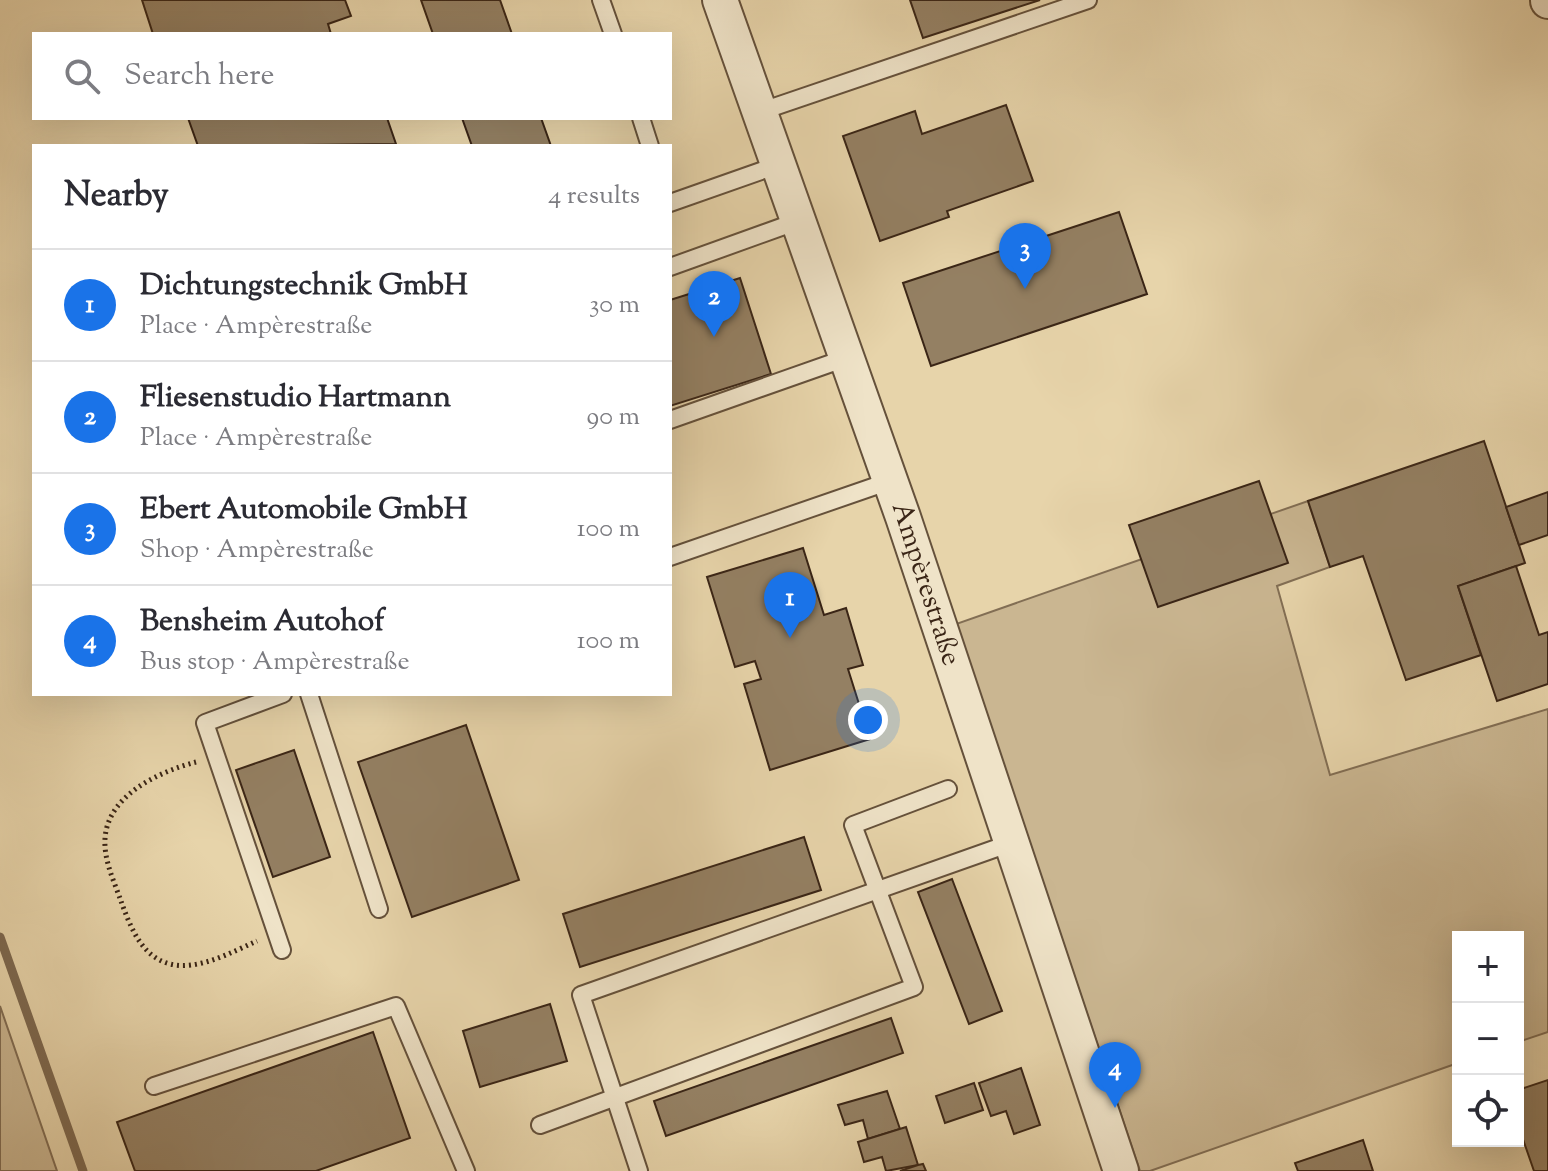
<!DOCTYPE html>
<html lang="en">
<head>
<meta charset="utf-8">
<style>
  :root { --surface:#fff; --page:#f7f7f7; --text:#2b2b33; --muted:#7c7c81; --line:#e1e1e2; --accent:#1a73e8 }
  body { margin:0; font-family:"Sorts Mill Goudy",serif; background:var(--page); color:var(--text) }
  .controls { position:absolute; right:24px; bottom:24px; display:grid; overflow:hidden; border-radius:0px; box-shadow:0 8px 32px #0002 }
  .controls button { width:72px; height:72px; display:grid; place-items:center; padding:0; border:0; border-bottom:2px solid var(--line); background:var(--surface); color:var(--text); font:40px sans-serif }
  .you { position:absolute; left:868px; top:720px; width:28px; height:28px; margin:-20px; border:6px solid #fff; border-radius:50%; background:#1a73e8; box-shadow:0 0 0 12px #1a73e833 }
  .badge { display:grid; place-items:center; width:52px; height:52px; border-radius:50%; background:var(--accent); color:#fff; font-size:26px; font-weight:700 }
  .pin { position:absolute; translate:-50% -66px; filter:drop-shadow(0 2px 4px #0008) }
  .pin::after { content:''; position:absolute; top:42px; width:28px; height:24px; background:inherit; clip-path:polygon(0 0,100% 0,50% 100%) }
  .list { margin:0; padding:0; list-style:none }
  h2 { display:flex; justify-content:space-between; align-items:center; height:104px; margin:0; padding:0 32px; font-size:34px }
  h2 small { font-size:26px; font-weight:400; color:var(--muted) }
  .list li { display:grid; grid-template-columns:52px 1fr auto; gap:24px; align-items:center; box-sizing:border-box; height:112px; padding:0 32px; border-top:2px solid var(--line) }
  .list b { display:block; font-size:30px; white-space:nowrap }
  .list p { margin:0; font-size:26px; white-space:nowrap; color:var(--muted) }
  .list em { font-size:26px; font-style:normal; color:var(--muted) }
  .icon { flex:none; width:44px; height:44px; fill:none; stroke:currentColor; stroke-width:2; stroke-linecap:round; stroke-linejoin:round }
  .map { position:relative; flex:none; width:1548px; height:1171px; overflow:hidden }
  .search { position:absolute; background:var(--surface); box-shadow:0 8px 32px #0002; left:32px; top:32px; width:640px; height:88px; display:flex; align-items:center; gap:20px; box-sizing:border-box; padding:0 28px; border-radius:0px; color:var(--muted); font-size:30px }
  .panel { position:absolute; background:var(--surface); box-shadow:0 8px 32px #0002; left:32px; top:144px; width:640px; height:552px; border-radius:0px }
  .map>svg:first-child { display:block }
  .green { fill:#cab691; stroke:#826e54; stroke-width:2 }
  .lines { fill:none; stroke-linecap:round; stroke-linejoin:round }
  .stream { stroke:#7e6a51; stroke-width:9 }
  .building { fill:#948063; stroke:#3a2516; stroke-width:2 }
  .lane-casing { stroke:#65513b; stroke-width:20 }
  .street-casing { stroke:#65513b; stroke-width:38 }
  .path { stroke:#3a2516; stroke-width:5; stroke-dasharray:2 4; stroke-linecap:butt }
  .lane { stroke:#efe3c8; stroke-width:16 }
  .street { stroke:#efe3c8; stroke-width:34 }
  .labels { text-anchor:middle; dominant-baseline:central; stroke-width:6; stroke-linejoin:round; paint-order:stroke }
  .street-label { font-size:28px; fill:#3a2516; stroke:#efe3c8 }
</style>
</head>
<body>
<div class="map">
<svg width="1548" height="1171" viewBox="0 0 1548 1171">
  <rect width="100%" height="100%" fill="#e7d4aa"/>
  <filter id="stains"><feTurbulence type="fractalNoise" baseFrequency=".0025" numOctaves="4"/><feColorMatrix values="0 0 0 0 .2 0 0 0 0 .09 0 0 0 0 .02 0 0 0 .5 -.17"/></filter>
  <radialGradient id="worn" r=".72"><stop offset=".6" stop-color="#630" stop-opacity="0"/><stop offset="1" stop-color="#630" stop-opacity=".3"/></radialGradient>
  <g class="green">
    <path d="M1308 501 1330 567 1277 586 1330 775 1548 709V1032L1518 1042V937H1458V1063L1150 1171H1140L956 624Z"/>
    <path d="M0 1006 57 1171H0Z"/>
  </g>
  <g class="lines">
    <path class="stream" d="M0 937 83 1171"/>
  </g>
  <g class="building">
    <path d="M142 0H345L351 16 328 24 331 34H153Z"/>
    <path d="M421 0H500L512 34H433Z"/>
    <path d="M910 0H1040L923 38Z"/>
    <path d="M1006 105 1033 181 947 211 949 217 880 241 843 136 915 111 922 134Z"/>
    <path d="M188 118H387L396 144 198 146Z"/>
    <path d="M462 118H541L551 146H472Z"/>
    <path d="M1119 212 1147 294 931 366 903 283Z"/>
    <path d="M740 278 771 374 670 406V300Z"/>
    <path d="M1484 441 1525 563 1458 586 1481 655 1406 680 1363 556 1330 567 1308 501Z"/>
    <path d="M1259 481 1288 563 1158 607 1129 525Z"/>
    <path d="M1548 492V535L1519 545 1506 507Z"/>
    <path d="M803 548 824 615 846 608 863 665 848 669 870 739 770 770 744 684 761 679 755 661 735 667 707 577Z"/>
    <path d="M1516 566 1539 635 1548 632V684L1497 701 1458 586Z"/>
    <path d="M466 725 519 880 412 917 358 762Z"/>
    <path d="M294 750 330 857 273 877 236 770Z"/>
    <path d="M804 837 821 890 580 967 563 914Z"/>
    <path d="M952 879 1002 1011 969 1024 918 892Z"/>
    <path d="M550 1004 567 1061 480 1087 463 1031Z"/>
    <path d="M891 1018 903 1053 666 1136 654 1101Z"/>
    <path d="M373 1032 410 1138 316 1171H135L117 1122Z"/>
    <path d="M1021 1068 1040 1125 1014 1134 1006 1111 991 1116 979 1083Z"/>
    <path d="M1548 1080V1171H1534L1518 1125V1090Z"/>
    <path d="M974 1083 983 1110 945 1123 936 1096Z"/>
    <path d="M887 1091 900 1129 868 1139 863 1120 845 1125 838 1105Z"/>
    <path d="M906 1127 918 1165 886 1171 882 1157 864 1162 858 1142Z"/>
    <path d="M1363 1140 1373 1171H1298L1295 1163Z"/>
    <path d="M923 1164 926 1171H900L918 1165Z"/>
  </g>
  <g class="lines">
    <defs>
      <g id="lane">
        <path d="M601 0 613 34"/>
        <path d="M759 112 1088 0"/>
        <path d="M641 118 650 146"/>
        <path d="M670 203 778 165"/>
        <path d="M670 267 798 221"/>
        <path d="M670 420 846 358"/>
        <path d="M670 557 890 481"/>
        <path d="M309 694 379 909"/>
        <path d="M282 950 205 723 283 694"/>
        <path d="M154 1086 396 1006 466 1171"/>
        <path d="M540 1125 914 987 853 825 948 789"/>
        <path d="M639 1171 581 995 1011 843"/>
      </g>
      <g id="street">
        <path d="M720 0 903 517 1121 1171"/>
        <path d="M1548 0V1"/>
      </g>
    </defs>
    <use href="#lane" class="lane-casing"/>
    <use href="#street" class="street-casing"/>
    <path class="path" d="M196 762C158 772 102 797 105 846 106 866 116 886 122 904 131 928 142 957 170 964 198 971 232 952 257 941"/>
    <use href="#lane" class="lane"/>
    <use href="#street" class="street"/>
  </g>
  <g class="labels">
    <g class="street-label">
      <text transform="translate(925 584) rotate(72)">Ampèrestraße</text>
    </g>
  </g>
  <rect width="100%" height="100%" filter="url(#stains)"/>
  <rect width="100%" height="100%" fill="url(#worn)"/>
</svg>
<div class="controls">
<button>+</button>
<button>−</button>
<button><svg class="icon" aria-label="locate" viewBox="0 0 24 24"><circle cx="12" cy="12" r="6"/><path d="M12 2v4M12 18v4M2 12h4M18 12h4"/></svg></button>
</div>
<div class="you"></div>
<div class="pin badge" style="left:790px;top:638px">1</div>
<div class="pin badge" style="left:714px;top:337px">2</div>
<div class="pin badge" style="left:1025px;top:289px">3</div>
<div class="pin badge" style="left:1115px;top:1108px">4</div>
<div class="search"><svg class="icon" aria-label="search" viewBox="0 0 24 24"><circle cx="10" cy="10" r="6"/><path d="M15 15l6 6"/></svg>Search here</div>
<section class="panel">
<h2>Nearby<small>4 results</small></h2>
<ul class="list">
<li><span class="badge">1</span><div><b>Dichtungstechnik GmbH</b><p>Place · Ampèrestraße</p></div><em>30 m</em></li>
<li><span class="badge">2</span><div><b>Fliesenstudio Hartmann</b><p>Place · Ampèrestraße</p></div><em>90 m</em></li>
<li><span class="badge">3</span><div><b>Ebert Automobile GmbH</b><p>Shop · Ampèrestraße</p></div><em>100 m</em></li>
<li><span class="badge">4</span><div><b>Bensheim Autohof</b><p>Bus stop · Ampèrestraße</p></div><em>100 m</em></li>
</ul>
</section>
</div>
</body>
</html>
